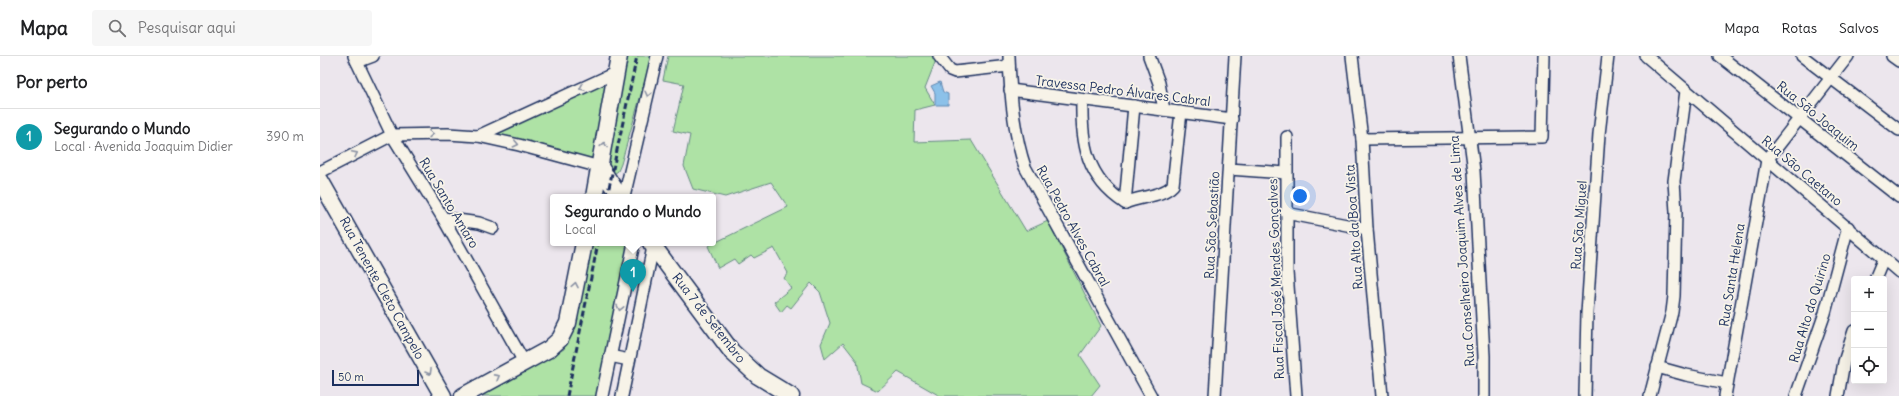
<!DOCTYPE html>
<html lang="pt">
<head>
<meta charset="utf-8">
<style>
  :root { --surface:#fff; --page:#f6f6f6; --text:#202124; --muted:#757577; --line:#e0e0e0; --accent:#db2777 }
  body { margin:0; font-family:Delius,sans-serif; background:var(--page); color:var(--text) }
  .controls { position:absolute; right:12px; bottom:12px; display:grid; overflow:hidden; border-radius:4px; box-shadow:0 4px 16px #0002 }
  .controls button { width:36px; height:36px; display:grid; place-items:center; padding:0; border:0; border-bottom:1px solid var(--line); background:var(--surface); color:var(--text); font:20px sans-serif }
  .scale { position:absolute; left:12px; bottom:10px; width:87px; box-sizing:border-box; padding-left:4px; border:2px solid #1b2f5e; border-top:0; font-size:11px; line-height:14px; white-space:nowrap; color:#1b2f5e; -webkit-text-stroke:3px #f7f3e8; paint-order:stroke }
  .you { position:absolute; left:980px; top:140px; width:14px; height:14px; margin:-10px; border:3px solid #fff; border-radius:50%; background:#1a73e8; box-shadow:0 0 0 6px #1a73e833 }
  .badge { display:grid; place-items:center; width:26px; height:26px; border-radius:50%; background:var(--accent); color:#fff; font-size:13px; font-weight:700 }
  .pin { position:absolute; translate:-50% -33px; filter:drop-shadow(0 1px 2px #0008) }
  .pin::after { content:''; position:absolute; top:21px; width:14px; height:12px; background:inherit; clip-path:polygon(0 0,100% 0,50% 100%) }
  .popup { position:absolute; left:230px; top:138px; width:166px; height:52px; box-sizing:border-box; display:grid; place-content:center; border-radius:4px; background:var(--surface); filter:drop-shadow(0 1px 3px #0005); font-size:13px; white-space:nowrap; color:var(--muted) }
  .popup b { font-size:15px; color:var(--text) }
  .popup::after { content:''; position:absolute; left:50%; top:100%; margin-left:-8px; border:8px solid transparent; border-top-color:var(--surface) }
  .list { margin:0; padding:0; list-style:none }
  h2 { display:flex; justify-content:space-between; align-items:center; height:52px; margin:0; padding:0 16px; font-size:17px }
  h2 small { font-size:13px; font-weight:400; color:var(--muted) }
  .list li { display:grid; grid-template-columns:26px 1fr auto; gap:12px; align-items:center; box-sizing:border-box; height:56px; padding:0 16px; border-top:1px solid var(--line) }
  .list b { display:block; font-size:15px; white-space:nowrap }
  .list p { margin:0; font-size:13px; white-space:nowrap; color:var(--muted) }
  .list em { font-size:13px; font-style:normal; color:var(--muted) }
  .icon { flex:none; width:22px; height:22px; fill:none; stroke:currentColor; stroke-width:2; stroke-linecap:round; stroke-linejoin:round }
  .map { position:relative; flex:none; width:1579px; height:340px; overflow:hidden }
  header { display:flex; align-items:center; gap:24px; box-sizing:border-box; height:56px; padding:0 20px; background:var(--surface); border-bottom:1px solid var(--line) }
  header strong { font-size:19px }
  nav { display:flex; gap:22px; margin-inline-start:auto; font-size:14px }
  .search { width:280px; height:36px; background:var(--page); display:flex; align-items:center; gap:10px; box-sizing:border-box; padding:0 14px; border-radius:4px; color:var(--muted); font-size:15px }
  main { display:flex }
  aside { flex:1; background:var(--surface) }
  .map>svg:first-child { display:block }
  .green { fill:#aee2a5; stroke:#648882 }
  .water { fill:#8cc1e9; stroke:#5f87b1 }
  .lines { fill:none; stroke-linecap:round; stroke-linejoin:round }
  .minor-casing { stroke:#1b2f5e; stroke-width:14 }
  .secondary-casing { stroke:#1b2f5e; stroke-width:19 }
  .minor { stroke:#f7f3e8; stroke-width:11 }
  .secondary { stroke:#f7f3e8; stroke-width:16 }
  .rail { stroke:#1b2f5e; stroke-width:3; stroke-dasharray:6 3; stroke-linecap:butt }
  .oneway { stroke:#8991a3 }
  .labels { text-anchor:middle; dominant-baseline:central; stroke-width:3.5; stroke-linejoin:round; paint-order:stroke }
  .street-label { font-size:13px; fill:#1b2f5e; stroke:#f7f3e8 }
</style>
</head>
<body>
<header>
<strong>Mapa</strong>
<div class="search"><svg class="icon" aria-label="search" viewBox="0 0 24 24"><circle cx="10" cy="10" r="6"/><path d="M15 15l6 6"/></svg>Pesquisar aqui</div>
<nav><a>Mapa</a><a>Rotas</a><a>Salvos</a></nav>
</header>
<main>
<aside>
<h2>Por perto<small></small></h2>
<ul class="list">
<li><span class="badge" style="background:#0f9aa8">1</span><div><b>Segurando o Mundo</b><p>Local · Avenida Joaquim Didier</p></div><em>390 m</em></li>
</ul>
</aside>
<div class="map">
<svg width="1579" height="340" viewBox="0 0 1579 340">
  <rect width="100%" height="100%" fill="#ece6ed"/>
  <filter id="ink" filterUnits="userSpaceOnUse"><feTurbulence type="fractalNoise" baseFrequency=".025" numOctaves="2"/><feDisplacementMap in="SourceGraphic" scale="8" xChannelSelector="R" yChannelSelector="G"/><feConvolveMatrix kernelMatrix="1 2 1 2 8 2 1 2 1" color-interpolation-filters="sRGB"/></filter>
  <g filter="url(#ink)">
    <g class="green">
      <path d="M306 0H332L301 108 298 115 294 118 288 115V109Z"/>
      <path d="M348 0H613L616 4 605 32 615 49 595 54 594 86 651 84 706 175 728 165 781 270 760 299 780 329 771 340H620L578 316 558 335 541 327 537 305 523 287 505 303 501 288 510 267 500 236 491 227 471 252 467 249 461 256 454 246 471 232 464 222 468 217 454 192 434 202 431 199 418 208 414 203 398 212 388 190 468 151 451 126 405 141 373 133 364 110 370 79 353 75 364 28 343 24Z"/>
      <path d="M288 25 275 105 172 79Z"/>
      <path d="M267 187H310L278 340H157L244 293 248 280Z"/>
    </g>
    <path class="water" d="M620 26 623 36 628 38V49H615V37L611 30Z"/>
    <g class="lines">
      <defs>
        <g id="minor">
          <path d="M34 0 72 79 123 162 204 306"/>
          <path d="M619 0 630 14 635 16 689 10"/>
          <path d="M689 0C690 37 693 76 705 111L831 340"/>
          <path d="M829 0 839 27 844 54"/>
          <path d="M1032 0 1042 83 1047 173 1062 340"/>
          <path d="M1139 0 1154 115 1164 300V340"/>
          <path d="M1326 0 1579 216"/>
          <path d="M1400 0 1579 141"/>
          <path d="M1482 0 1579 74"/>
          <path d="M1572 0 1579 5"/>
          <path d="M37 6 53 0"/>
          <path d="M690 34 912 63"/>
          <path d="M762 44C761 86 766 122 805 147"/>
          <path d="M158 80 297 16"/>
          <path d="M967 81V216L976 340"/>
          <path d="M1042 83 1222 81 1224 0"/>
          <path d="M909 113 966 117"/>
          <path d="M0 116 72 79 128 78 158 80 199 89 280 111"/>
          <path d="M304 141 337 0"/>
          <path d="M805 147C820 140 842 141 853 129L861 56"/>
          <path d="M805 147 814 50"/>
          <path d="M966 157 1047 173"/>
          <path d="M123 162 159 167 173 172"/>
          <path d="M1555 223 1563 204"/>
          <path d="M290 300 309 304"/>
          <path d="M1337 311 1366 319 1407 327"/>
          <path d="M282 340 314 187"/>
          <path d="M302 340 333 191"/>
          <path d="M895 340 915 0"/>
          <path d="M1265 340 1267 257 1279 78 1288 0"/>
          <path d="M1330 340 1352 256 1354 240 1356 156 1354 125 1366 35"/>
          <path d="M1405 340 1447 104 1528 0"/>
          <path d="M1476 340 1505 257 1528 171"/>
          <path d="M1518 340 1524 306 1534 275"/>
        </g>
        <g id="secondary">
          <path d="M280 111 300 141"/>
          <path d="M0 124 123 340"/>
          <path d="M274 141 299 0"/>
          <path d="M331 187 412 296 438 320 471 340"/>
          <path d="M143 340 229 293 240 283 248 267 264 187"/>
        </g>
      </defs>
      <use href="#minor" class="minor-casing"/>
      <use href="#secondary" class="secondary-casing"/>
      <use href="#minor" class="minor"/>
      <use href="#secondary" class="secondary"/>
      <g class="rail">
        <path d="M287 141 317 0"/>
        <path d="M247 340 278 187"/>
      </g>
    </g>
    <defs><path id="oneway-chevron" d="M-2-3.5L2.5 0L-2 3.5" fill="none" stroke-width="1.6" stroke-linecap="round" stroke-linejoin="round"/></defs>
    <g class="oneway">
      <use href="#oneway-chevron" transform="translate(262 32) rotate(155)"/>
      <use href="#oneway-chevron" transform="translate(328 38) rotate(103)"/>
      <use href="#oneway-chevron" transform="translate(111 78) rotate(-1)"/>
      <use href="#oneway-chevron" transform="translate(196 88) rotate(13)"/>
      <use href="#oneway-chevron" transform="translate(284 89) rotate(-80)"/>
      <use href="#oneway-chevron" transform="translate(35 98) rotate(-27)"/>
      <use href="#oneway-chevron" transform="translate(255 229) rotate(-79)"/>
      <use href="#oneway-chevron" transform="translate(300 252) rotate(102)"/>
      <use href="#oneway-chevron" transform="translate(109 316) rotate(60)"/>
      <use href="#oneway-chevron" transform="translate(177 321) rotate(-29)"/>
    </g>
  </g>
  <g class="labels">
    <g class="street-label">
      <text transform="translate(803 35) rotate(7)">Travessa Pedro Álvares Cabral</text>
      <text transform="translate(1498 60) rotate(39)">Rua São Joaquim</text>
      <text transform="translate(1482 115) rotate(40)">Rua São Caetano</text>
      <text transform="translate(129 147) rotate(59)">Rua Santo Amaro</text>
      <text transform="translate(892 169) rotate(-87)">Rua São Sebastião</text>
      <text transform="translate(1259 169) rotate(-86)">Rua São Miguel</text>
      <text transform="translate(753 170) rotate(61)">Rua Pedro Alves Cabral</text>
      <text transform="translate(1034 171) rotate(-94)">Rua Alto da Boa Vista</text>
      <text transform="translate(1142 195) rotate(-94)">Rua Conselheiro Joaquim Alves de Lima</text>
      <text transform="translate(1412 219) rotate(-81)">Rua Santa Helena</text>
      <text transform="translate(956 223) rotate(-92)">Rua Fiscal José Mendes Gonçalves</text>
      <text transform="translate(62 232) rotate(61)">Rua Tenente Cleto Campelo</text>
      <text transform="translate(1490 252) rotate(-73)">Rua Alto do Quirino</text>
      <text transform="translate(389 262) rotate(52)">Rua 7 de Setembro</text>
    </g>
  </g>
</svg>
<div class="controls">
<button>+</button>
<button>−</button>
<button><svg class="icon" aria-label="locate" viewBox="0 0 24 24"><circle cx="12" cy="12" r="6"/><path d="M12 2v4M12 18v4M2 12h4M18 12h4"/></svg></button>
</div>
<div class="scale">50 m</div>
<div class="you"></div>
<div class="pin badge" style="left:313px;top:236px;background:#0f9aa8">1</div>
<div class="popup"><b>Segurando o Mundo</b>Local</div>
</div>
</main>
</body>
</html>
